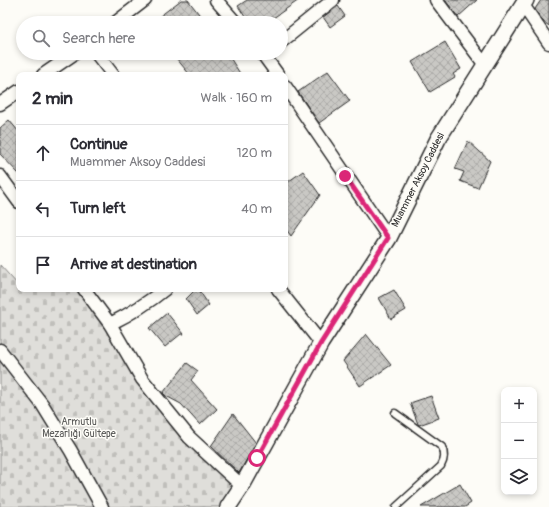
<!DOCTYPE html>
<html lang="en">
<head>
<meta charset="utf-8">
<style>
  :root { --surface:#fff; --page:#f2f2f3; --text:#2b2b33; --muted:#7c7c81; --line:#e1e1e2 }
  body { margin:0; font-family:Pangolin,sans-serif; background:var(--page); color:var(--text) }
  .controls { position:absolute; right:12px; bottom:12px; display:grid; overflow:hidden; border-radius:8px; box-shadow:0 2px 6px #0003 }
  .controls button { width:36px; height:36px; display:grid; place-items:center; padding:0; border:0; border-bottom:1px solid var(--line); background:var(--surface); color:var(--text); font:20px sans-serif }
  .stop { position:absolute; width:12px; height:12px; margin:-9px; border:3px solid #db2777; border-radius:50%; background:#fff }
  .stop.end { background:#db2777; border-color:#fff; box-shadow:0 1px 4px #0008 }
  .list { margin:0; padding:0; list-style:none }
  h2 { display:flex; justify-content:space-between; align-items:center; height:52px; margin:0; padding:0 16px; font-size:17px }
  h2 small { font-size:13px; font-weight:400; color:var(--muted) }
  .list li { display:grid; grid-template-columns:26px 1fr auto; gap:12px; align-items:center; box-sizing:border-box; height:56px; padding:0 16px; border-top:1px solid var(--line) }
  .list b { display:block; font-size:15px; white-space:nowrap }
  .list p { margin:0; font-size:13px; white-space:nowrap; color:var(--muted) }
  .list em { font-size:13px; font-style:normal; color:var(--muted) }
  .icon { flex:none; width:22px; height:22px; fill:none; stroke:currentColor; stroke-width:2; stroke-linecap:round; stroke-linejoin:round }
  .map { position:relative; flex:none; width:549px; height:507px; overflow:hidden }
  .search { position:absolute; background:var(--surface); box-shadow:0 2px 6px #0003; left:16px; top:16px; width:272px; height:44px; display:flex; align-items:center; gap:10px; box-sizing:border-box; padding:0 14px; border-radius:22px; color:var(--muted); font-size:15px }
  .panel { position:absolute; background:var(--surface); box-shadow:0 2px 6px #0003; left:16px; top:72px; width:272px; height:220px; border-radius:8px }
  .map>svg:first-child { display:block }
  .cemetery { fill:url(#cemetery-stones); stroke:#858482 }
  .building { fill:url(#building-cross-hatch); stroke:#2b2b2b }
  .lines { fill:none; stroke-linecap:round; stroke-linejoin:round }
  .service-casing { stroke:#2b2b2b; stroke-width:9 }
  .minor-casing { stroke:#2b2b2b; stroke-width:15 }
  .tertiary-casing { stroke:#2b2b2b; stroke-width:18 }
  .service { stroke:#fdfcf7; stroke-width:6 }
  .minor { stroke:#fdfcf7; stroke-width:12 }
  .tertiary { stroke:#fdfcf7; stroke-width:15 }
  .route { stroke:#db2777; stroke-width:5 }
  .labels { text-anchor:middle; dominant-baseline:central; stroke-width:3; stroke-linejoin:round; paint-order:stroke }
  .street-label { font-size:10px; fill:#2b2b2b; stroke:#fdfcf7 }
  .park-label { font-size:10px; fill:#585857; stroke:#fdfcf7 }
</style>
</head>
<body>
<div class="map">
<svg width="549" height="507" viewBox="0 0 549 507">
  <defs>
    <pattern id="cemetery-stones" width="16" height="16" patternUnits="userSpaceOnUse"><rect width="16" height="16" fill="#dfdeda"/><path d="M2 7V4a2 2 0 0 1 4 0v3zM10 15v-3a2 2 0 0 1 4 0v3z" fill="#c0bfbb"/></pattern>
    <pattern id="building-cross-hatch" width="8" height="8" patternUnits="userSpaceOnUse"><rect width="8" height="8" fill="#c9c8c4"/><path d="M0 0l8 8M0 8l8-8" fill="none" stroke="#adaca9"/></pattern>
  </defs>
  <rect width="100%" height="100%" fill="#fdfcf7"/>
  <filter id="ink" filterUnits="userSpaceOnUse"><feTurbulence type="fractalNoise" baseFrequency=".025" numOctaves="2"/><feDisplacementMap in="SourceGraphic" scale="8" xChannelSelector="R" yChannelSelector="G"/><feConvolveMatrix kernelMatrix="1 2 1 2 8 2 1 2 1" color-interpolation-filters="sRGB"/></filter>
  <g filter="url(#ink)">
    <path class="cemetery" d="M0 265 19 286V289H84L142 379 242 486 228 507H0Z"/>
    <g class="building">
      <path d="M181 0H188L206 23H151Z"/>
      <path d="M247 0H299L266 23H249L238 6Z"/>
      <path d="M445 0H477L458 17Z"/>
      <path d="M541 0H549V26L543 21 535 9Z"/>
      <path d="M338 6 345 16 330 27 323 17Z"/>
      <path d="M445 42 461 69 453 74 455 77 430 92 412 62Z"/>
      <path d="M172 53H227L241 75H190Z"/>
      <path d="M328 71 350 101 319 123 298 92Z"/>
      <path d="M9 120 19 132V174L0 154V128Z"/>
      <path d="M468 141 490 161 478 188 460 181 464 172 455 169Z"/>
      <path d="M303 171 320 195 291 236 285 228V184Z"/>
      <path d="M196 289H198L209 305 197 315 186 299Z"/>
      <path d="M394 290 406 310 391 319 379 298Z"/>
      <path d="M167 313 184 334H181L165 347 149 328Z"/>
      <path d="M366 334 391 365 360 386 343 361Z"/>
      <path d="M187 363 198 371 191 380 217 409 200 425 181 404 166 396 163 393Z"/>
      <path d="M431 396 439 418 419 425 418 424 410 403Z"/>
      <path d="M233 414 256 443 239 473 211 446Z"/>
      <path d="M460 484 471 503 465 507H421Z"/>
    </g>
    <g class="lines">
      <defs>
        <path id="service" d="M395 413 442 447C445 454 445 459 441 466L396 507"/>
        <g id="minor">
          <path d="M216 0 236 23"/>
          <path d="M436 0 485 65"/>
          <path d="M523 5 549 43"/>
          <path d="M115 23 145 0"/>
          <path d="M281 42 333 0"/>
          <path d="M96 53 113 75"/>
          <path d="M262 53 278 75"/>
          <path d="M43 75 75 53"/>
          <path d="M285 86 389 238"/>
          <path d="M0 104 19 91"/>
          <path d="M0 176 19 202"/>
          <path d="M84 289 110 324 142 379 189 437 242 486"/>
          <path d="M278 289 321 343"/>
          <path d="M110 324C130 314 148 303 165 289"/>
          <path d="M0 350 42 404 71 451 102 507"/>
        </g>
        <path id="tertiary" d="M228 507 242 486 321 343 389 238 438 139 526 0"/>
      </defs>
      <use href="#service" class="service-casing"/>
      <use href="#minor" class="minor-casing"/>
      <use href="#tertiary" class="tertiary-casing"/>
      <use href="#service" class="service"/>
      <use href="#minor" class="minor"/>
      <use href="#tertiary" class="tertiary"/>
    </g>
  </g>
  <g class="lines" filter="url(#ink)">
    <path class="route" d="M257 458 321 343 388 238 345 176"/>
  </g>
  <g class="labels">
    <g class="street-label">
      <text transform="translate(418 180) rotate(-63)">Muammer Aksoy Caddesi</text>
    </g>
    <g class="park-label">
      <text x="79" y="422">Armutlu<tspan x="79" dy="12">Mezarlığı Gültepe</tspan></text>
    </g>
  </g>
</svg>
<div class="controls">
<button>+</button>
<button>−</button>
<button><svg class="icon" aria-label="layers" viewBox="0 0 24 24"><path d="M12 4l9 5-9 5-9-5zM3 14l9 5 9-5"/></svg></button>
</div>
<div class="stop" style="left:257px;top:458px"></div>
<div class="stop end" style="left:345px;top:176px"></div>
<div class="search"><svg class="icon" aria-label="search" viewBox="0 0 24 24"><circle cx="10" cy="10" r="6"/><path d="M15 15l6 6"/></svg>Search here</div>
<section class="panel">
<h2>2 min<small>Walk · 160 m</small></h2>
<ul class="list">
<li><svg class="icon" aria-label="ahead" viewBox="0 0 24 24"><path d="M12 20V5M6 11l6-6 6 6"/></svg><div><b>Continue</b><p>Muammer Aksoy Caddesi</p></div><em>120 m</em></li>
<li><svg class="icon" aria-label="left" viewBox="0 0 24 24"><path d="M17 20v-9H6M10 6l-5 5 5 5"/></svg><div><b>Turn left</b></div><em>40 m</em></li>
<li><svg class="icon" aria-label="arrive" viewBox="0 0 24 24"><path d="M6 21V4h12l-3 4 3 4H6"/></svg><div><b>Arrive at destination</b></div></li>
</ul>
</section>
</div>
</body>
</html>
